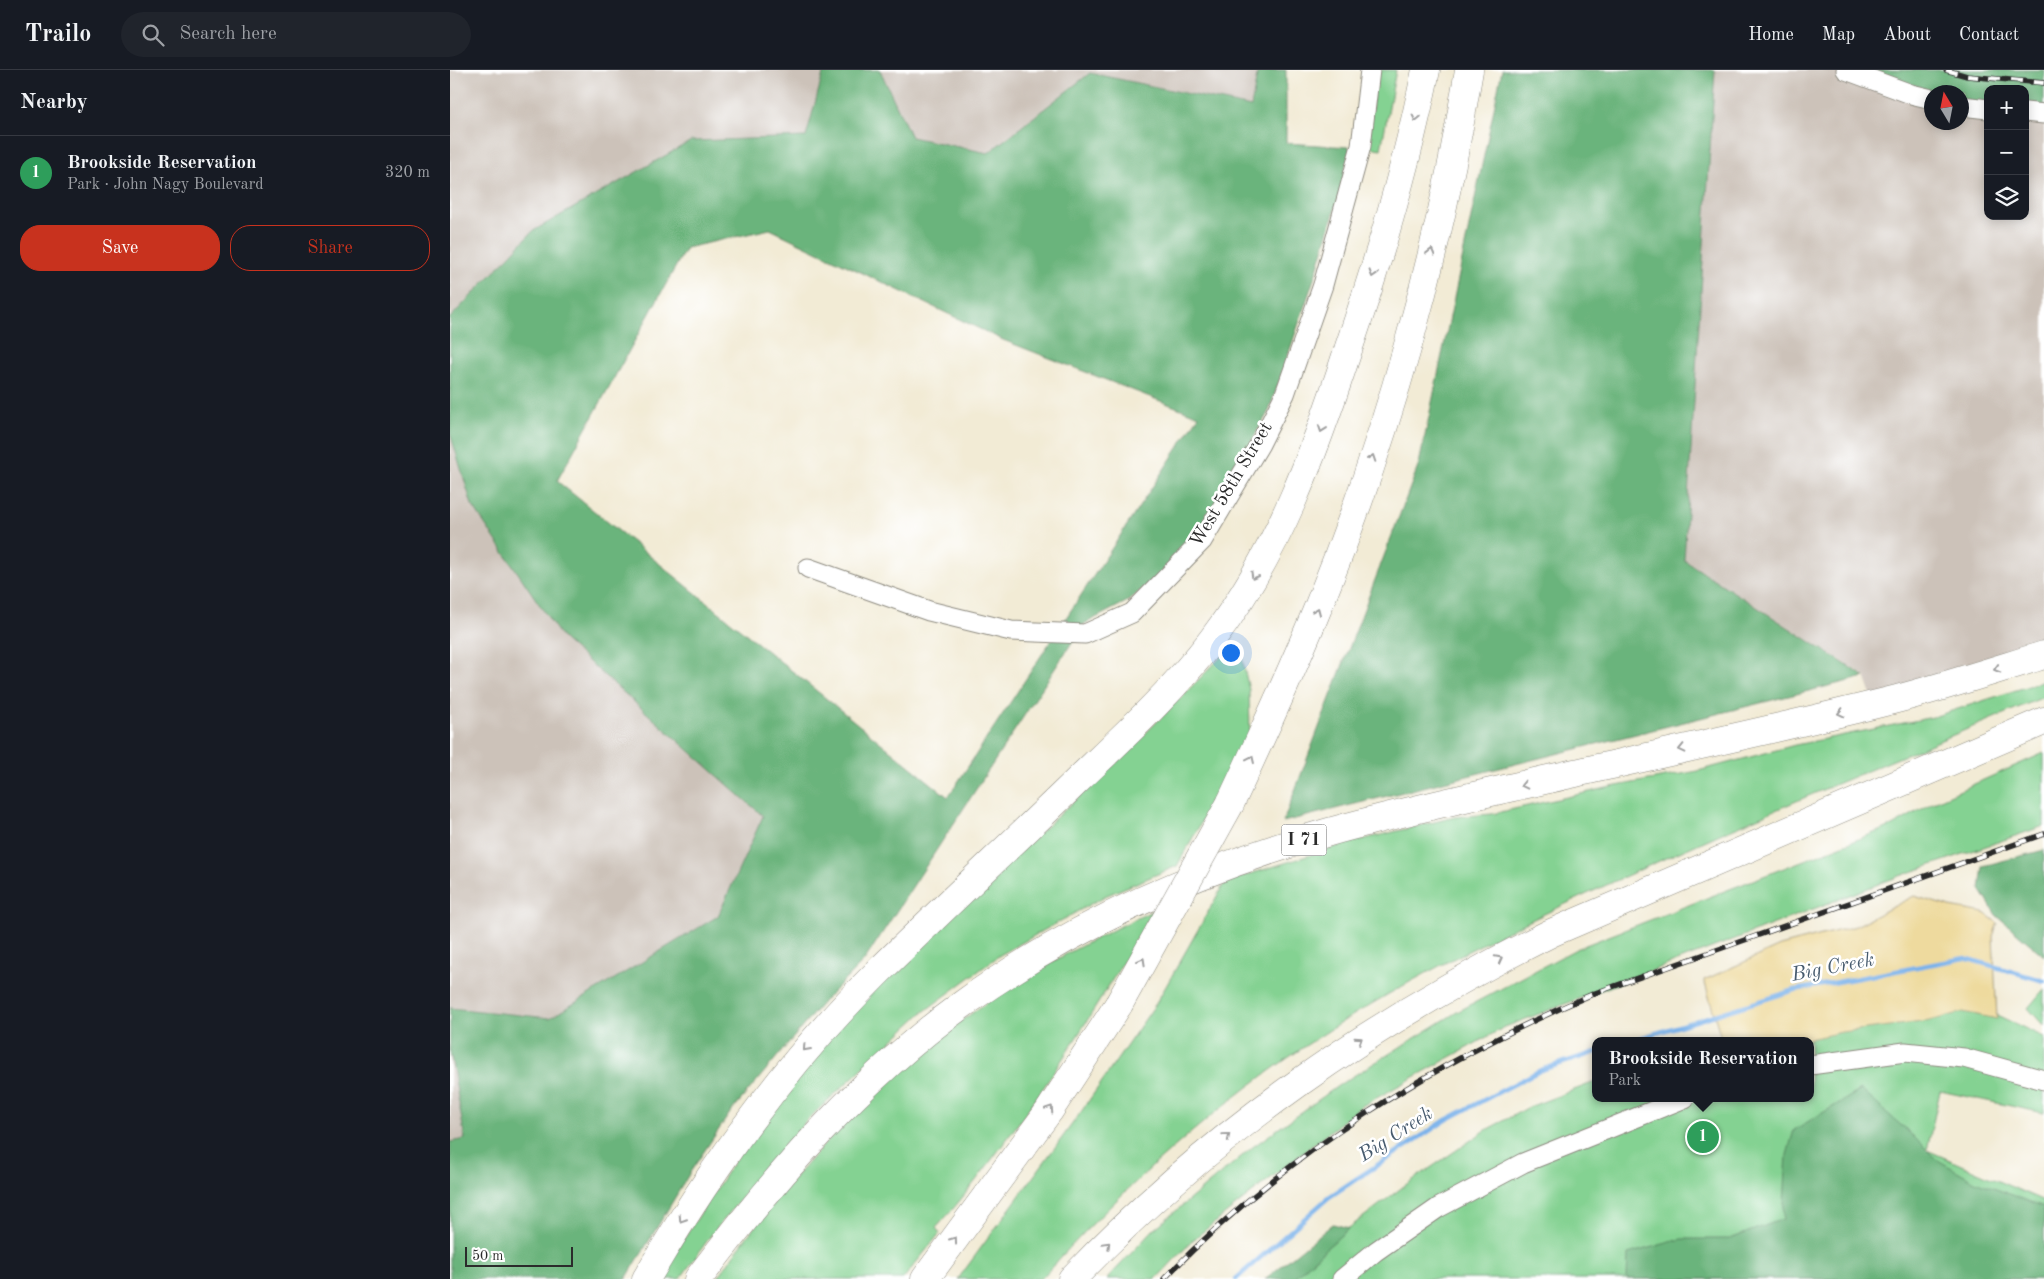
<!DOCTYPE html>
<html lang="en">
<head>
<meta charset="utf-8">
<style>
  :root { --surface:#171b24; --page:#20242c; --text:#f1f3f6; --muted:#9ea1a6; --line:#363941; --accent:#c8321e }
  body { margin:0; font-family:"Old Standard TT",serif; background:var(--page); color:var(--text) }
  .controls { position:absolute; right:15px; top:15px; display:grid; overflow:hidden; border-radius:10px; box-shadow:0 2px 12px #0003 }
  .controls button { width:45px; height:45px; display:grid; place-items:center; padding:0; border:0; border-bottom:1px solid var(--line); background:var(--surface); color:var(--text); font:25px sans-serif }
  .compass { position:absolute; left:1474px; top:15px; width:45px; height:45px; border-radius:50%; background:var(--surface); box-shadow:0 2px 12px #0003; rotate:350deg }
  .scale { position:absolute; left:15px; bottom:12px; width:108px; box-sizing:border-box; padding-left:5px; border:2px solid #2b2b2b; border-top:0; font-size:14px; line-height:18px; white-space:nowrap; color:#2b2b2b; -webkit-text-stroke:4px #fff; paint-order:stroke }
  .you { position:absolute; left:780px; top:582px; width:18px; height:18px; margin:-12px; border:4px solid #fff; border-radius:50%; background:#1a73e8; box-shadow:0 0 0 8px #1a73e833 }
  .badge { display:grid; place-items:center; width:32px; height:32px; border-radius:50%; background:var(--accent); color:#fff; font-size:16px; font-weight:700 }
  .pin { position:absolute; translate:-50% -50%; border:2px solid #fff; box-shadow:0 1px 5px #0006 }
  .popup { position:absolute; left:1142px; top:967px; width:222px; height:65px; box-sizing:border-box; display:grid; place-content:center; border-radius:10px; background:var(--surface); filter:drop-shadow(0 1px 4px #0005); font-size:16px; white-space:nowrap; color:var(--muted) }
  .popup b { font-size:19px; color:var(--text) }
  .popup::after { content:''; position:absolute; left:50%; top:100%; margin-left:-10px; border:10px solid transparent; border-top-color:var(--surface) }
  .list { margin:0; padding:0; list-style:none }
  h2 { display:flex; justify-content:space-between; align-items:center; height:65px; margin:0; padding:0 20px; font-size:21px }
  h2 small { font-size:16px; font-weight:400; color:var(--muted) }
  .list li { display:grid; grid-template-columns:32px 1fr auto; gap:15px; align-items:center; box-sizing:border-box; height:75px; padding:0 20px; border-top:1px solid var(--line) }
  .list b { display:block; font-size:19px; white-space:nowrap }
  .list p { margin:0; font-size:16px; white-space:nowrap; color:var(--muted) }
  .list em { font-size:16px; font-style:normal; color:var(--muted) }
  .actions { display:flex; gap:10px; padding:15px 20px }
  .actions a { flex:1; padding:11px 0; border:1px solid var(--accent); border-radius:20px; text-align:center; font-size:18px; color:var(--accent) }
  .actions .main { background:var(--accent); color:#fff }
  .icon { flex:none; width:28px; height:28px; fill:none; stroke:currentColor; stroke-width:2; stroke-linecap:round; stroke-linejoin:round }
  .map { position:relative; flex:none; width:1594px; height:1209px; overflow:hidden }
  header { display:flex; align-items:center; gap:30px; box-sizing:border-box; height:70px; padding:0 25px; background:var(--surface); border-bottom:1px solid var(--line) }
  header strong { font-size:24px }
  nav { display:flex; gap:28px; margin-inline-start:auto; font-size:18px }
  .search { width:350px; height:45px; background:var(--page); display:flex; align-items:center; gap:12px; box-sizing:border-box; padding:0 18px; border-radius:28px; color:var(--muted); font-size:19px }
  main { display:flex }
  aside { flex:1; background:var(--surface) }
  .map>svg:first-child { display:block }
  .industrial { fill:#ccc2b9; fill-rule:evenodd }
  .green { fill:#84d292; stroke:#587e5e }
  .forest { fill:#6bb47c; stroke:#4b7054; fill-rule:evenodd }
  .sand { fill:#eeda9e; stroke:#8c8264 }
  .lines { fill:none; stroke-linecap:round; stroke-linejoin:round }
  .stream { stroke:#7bb3eb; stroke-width:4.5 }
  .minor-casing { stroke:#8e8b80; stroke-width:21 }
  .highway-casing { stroke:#8e8b80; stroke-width:29 }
  .minor { stroke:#fff; stroke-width:19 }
  .highway { stroke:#fff; stroke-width:28 }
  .rail-casing { stroke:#2b2b2b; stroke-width:5.5 }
  .rail { stroke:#fff; stroke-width:4; stroke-dasharray:11; stroke-linecap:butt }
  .highway-bridge-casing { stroke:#8e8b80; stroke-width:29; stroke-linecap:butt }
  .highway-bridge { stroke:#fff; stroke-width:28 }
  .oneway { stroke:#a0a0a0 }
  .labels { text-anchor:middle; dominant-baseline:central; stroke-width:5; stroke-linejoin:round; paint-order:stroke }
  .shield { fill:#fff; stroke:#6b6b6b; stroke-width:1 }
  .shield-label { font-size:18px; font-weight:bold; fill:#2b2b2b }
  .street-label { font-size:19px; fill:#2b2b2b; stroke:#fff }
  .water-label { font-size:20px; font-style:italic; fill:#475b6e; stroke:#fff }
</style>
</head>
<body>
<header>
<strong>Trailo</strong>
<div class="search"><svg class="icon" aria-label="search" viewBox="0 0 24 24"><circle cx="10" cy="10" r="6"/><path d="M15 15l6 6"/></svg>Search here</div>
<nav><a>Home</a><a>Map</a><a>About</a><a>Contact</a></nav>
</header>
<main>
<aside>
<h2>Nearby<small></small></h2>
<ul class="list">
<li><span class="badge" style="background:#2e9e5b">1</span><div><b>Brookside Reservation</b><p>Park · John Nagy Boulevard</p></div><em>320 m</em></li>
</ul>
<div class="actions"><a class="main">Save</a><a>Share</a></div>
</aside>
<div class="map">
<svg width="1594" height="1209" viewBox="0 0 1594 1209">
  <rect width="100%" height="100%" fill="#fff"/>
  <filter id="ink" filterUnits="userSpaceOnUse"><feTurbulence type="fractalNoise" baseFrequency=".02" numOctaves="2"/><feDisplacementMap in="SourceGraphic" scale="10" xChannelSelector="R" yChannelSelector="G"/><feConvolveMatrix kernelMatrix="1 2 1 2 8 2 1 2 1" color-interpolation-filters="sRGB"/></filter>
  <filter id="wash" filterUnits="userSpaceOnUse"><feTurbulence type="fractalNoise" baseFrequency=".0096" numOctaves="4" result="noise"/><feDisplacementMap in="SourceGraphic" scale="20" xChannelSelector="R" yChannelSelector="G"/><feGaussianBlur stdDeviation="1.12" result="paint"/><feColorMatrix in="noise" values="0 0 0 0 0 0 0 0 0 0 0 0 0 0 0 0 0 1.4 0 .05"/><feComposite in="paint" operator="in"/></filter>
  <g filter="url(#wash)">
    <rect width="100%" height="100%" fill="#f2ebd5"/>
    <g class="industrial">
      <path d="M0 0H374L356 67 241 71 83 161 0 248Z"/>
      <path d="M430 0H808L801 37 640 3 538 83 461 67Z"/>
      <path d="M1265 0H1594V585L1425 634 1415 606 1234 490ZM1538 19H1575V146H1538ZM1482 22H1512V52H1482Z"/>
      <path d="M0 363 22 435 112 568 313 746 268 846 100 948 0 938Z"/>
      <path d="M0 980 15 1070 0 1072Z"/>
    </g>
    <g class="green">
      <path d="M926 0H946L931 79 918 77Z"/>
      <path d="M774 584 792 588 799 620 800 665 727 796 655 826 550 885 472 943 356 1051 262 1164 230 1209H208L301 1065 387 957 509 836 666 693Z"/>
      <path d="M1594 611V627C1449 688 1304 747 1161 813 1063 858 965 904 875 963 770 1031 674 1116 591 1209H508L631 1042 707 932 775 812 898 773 1005 747 1042 744 1161 717 1248 701 1345 675 1483 647Z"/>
      <path d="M1594 683V756L1447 807 1055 957 912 1036 745 1168 706 1209H657L703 1160 804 1076 892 1013 1007 942 1128 878 1442 756 1486 731Z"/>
      <path d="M704 840C658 918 611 996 557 1069 535 1099 512 1130 486 1158L490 1163 453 1209H267C343 1096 453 983 570 911 613 884 658 862 704 840Z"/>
      <path d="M1594 919V956L1578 938Z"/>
      <path d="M1418 938 1538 941 1594 967V1043L1490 1021 1477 1080 1594 1131V1209H842L899 1158 954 1116 1036 1060 1079 1037 1145 1012 1146 1028H1360V971H1298Z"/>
    </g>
    <g class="forest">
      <path d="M374 0H430L461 67 538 83 640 3 801 37 808 0H836V73L900 77 890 123 867 200 819 341 754 453 733 482 704 510 678 531 634 554 414 891 374 931 280 1043 241 1101 176 1209H0V1072L15 1069 0 980V938L100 948 268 846 313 746 112 568 22 435 0 363V248L83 161 241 71 356 67ZM320 159 553 270 749 346 498 727 107 411 236 178Z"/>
      <path d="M1052 0H1265L1234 490 1415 607 833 752 969 394Z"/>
      <path d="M1396 0H1594V44L1575 42V19H1538V39L1512 36V22H1482Z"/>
      <path d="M1594 780V886L1546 845 1530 819 1533 796Z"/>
      <path d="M1411 1020 1462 1065 1486 1089 1525 1111 1594 1137V1209H1177L1178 1184 1231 1169H1280L1333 1149 1337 1085 1344 1060Z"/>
      <path d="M883 1154 899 1158 842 1209H815Z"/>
    </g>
    <path class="sand" d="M1464 826 1500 837 1534 843 1548 853 1543 866 1547 949 1513 942 1480 951 1392 962 1350 971H1272L1254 910 1330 876 1406 856Z"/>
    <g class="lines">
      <g class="stream">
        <path d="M1181 971 1345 920 1515 888 1594 911"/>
        <path d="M786 1209 879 1127 996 1050 1091 1000 1146 982"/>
      </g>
    </g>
  </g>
  <g filter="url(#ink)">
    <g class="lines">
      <defs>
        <g id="minor">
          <path d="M1396 0 1461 24 1482 29"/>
          <path d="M1512 36 1538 39"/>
          <path d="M1575 42 1594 44"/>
          <path d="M358 498 479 541 561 561 635 564 682 543 752 471 810 374 835 324 873 215 911 76 920 0"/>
          <path d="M1360 995 1455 982 1514 988 1594 1010"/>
          <path d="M892 1209 926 1181 988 1138 1073 1093 1235 1028"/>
        </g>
        <g id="highway">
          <path d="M780 734C811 668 842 602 869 535 938 366 990 180 1019 0"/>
          <path d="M196 1209C261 1098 335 994 427 903 493 838 562 774 629 709 675 665 723 621 762 570 829 482 865 381 899 277 930 186 957 94 976 0"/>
          <path d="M248 1209C325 1107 408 1010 513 934 622 855 750 799 879 762 960 739 1043 722 1125 703 1233 679 1340 656 1447 629 1496 616 1545 600 1594 585"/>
          <path d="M475 1209 599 1041 669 934"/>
          <path d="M622 1209C762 1062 920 953 1101 863L1594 651"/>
        </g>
      </defs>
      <use href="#minor" class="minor-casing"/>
      <use href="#highway" class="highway-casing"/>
      <use href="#minor" class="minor"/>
      <use href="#highway" class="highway"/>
      <defs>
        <g id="rail">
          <path d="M1496 0 1517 6 1594 13"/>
          <path d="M714 1209C837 1081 983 993 1145 923L1594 764"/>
        </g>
      </defs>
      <use href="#rail" class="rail-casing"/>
      <use href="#rail" class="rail"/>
      <defs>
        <path id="highway-bridge" d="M669 934 780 734"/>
      </defs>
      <use href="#highway-bridge" class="highway-bridge-casing"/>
      <use href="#highway-bridge" class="highway-bridge"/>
    </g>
    <defs><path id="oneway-chevron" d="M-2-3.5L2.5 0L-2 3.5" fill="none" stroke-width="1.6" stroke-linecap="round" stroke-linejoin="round" transform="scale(1.25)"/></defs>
    <g class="oneway">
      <use href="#oneway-chevron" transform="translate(966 48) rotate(102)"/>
      <use href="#oneway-chevron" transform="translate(981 182) rotate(-76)"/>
      <use href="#oneway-chevron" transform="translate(923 204) rotate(107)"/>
      <use href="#oneway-chevron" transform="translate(872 359) rotate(109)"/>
      <use href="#oneway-chevron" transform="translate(922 388) rotate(-71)"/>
      <use href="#oneway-chevron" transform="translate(804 506) rotate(120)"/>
      <use href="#oneway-chevron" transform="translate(867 541) rotate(-67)"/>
      <use href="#oneway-chevron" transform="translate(1547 599) rotate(163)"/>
      <use href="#oneway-chevron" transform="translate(1391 643) rotate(167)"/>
      <use href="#oneway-chevron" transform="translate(1232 679) rotate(167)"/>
      <use href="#oneway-chevron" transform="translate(801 689) rotate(-65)"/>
      <use href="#oneway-chevron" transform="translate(1074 715) rotate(167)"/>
      <use href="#oneway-chevron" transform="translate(1049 889) rotate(-28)"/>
      <use href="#oneway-chevron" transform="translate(692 891) rotate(-61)"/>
      <use href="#oneway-chevron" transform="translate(909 970) rotate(-33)"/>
      <use href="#oneway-chevron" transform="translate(356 978) rotate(132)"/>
      <use href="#oneway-chevron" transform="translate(600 1039) rotate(-56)"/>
      <use href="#oneway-chevron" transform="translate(777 1066) rotate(-39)"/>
      <use href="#oneway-chevron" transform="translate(232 1149) rotate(123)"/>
      <use href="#oneway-chevron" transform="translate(504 1170) rotate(-54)"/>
      <use href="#oneway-chevron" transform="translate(657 1175) rotate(-45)"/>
    </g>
  </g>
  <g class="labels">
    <rect class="shield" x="831.5" y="754.5" width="45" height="31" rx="4"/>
    <g class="shield-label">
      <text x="854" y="770">I 71</text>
    </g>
    <g class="street-label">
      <text transform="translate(782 415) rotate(-59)">West 58th Street</text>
    </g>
    <g class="water-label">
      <text transform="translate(1383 898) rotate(-11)">Big Creek</text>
      <text transform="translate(946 1065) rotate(-33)">Big Creek</text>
    </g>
  </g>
</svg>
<div class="controls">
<button>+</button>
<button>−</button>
<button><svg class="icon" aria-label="layers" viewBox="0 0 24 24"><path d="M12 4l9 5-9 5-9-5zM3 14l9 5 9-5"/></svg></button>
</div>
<svg class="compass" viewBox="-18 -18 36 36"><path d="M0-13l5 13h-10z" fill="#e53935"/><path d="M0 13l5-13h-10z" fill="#9ea1a6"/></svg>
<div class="scale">50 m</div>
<div class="you"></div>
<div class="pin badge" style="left:1253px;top:1067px;background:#2e9e5b">1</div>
<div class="popup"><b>Brookside Reservation</b>Park</div>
</div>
</main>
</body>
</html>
